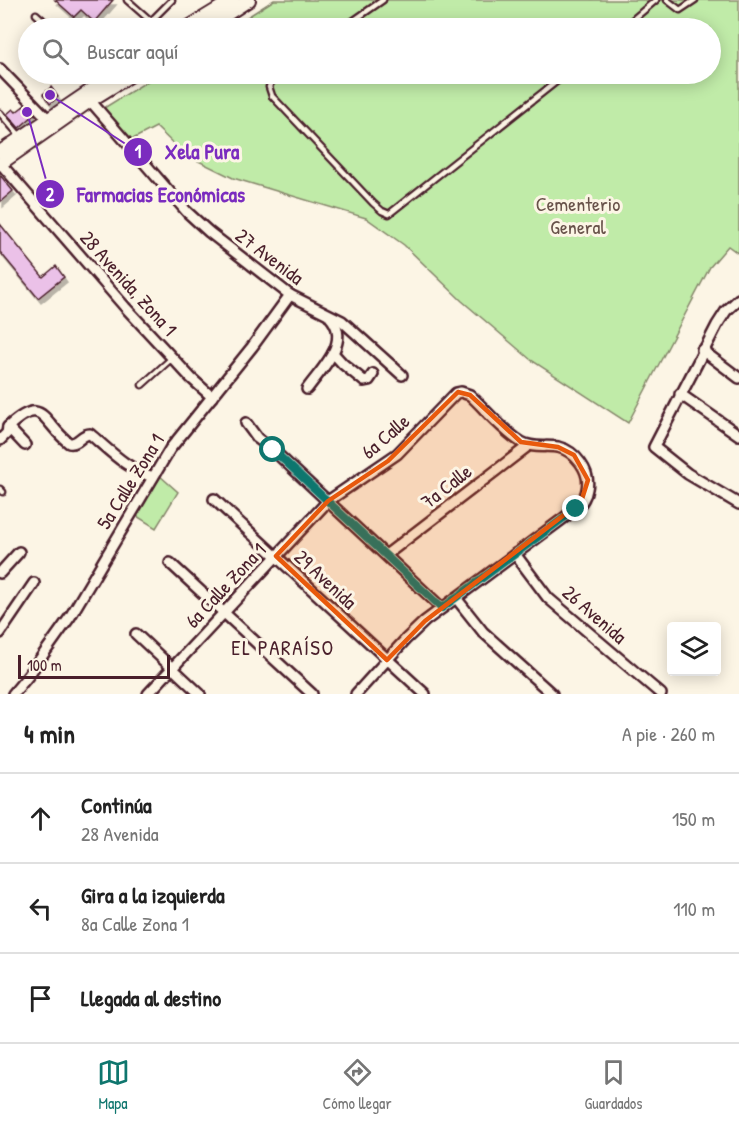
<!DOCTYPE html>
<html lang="es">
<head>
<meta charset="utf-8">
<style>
  :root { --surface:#fff; --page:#f6f6f6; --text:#222; --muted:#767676; --line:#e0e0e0; --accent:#0f766e }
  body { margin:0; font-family:"Patrick Hand",sans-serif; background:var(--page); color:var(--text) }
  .controls { position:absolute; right:18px; bottom:18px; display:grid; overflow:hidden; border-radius:6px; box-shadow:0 3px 15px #0003 }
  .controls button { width:54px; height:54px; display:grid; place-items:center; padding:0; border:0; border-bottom:2px solid var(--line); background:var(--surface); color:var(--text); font:30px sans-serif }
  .scale { position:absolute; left:18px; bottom:15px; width:152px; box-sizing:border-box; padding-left:6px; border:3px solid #4a1f2b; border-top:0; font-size:16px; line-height:21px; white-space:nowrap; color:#4a1f2b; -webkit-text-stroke:4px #fcf5e5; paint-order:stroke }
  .stop { position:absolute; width:18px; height:18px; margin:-14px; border:4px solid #0f766e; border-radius:50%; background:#fff }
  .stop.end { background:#0f766e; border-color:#fff; box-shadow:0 2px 6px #0008 }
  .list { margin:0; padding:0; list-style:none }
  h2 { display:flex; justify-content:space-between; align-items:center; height:78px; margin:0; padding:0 24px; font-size:26px }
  h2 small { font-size:20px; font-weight:400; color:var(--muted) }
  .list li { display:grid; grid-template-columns:39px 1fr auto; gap:18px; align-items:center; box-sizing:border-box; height:90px; padding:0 24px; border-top:2px solid var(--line) }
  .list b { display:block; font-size:22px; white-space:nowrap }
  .list p { margin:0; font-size:20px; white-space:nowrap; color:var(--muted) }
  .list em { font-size:20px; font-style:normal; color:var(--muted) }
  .icon { flex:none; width:33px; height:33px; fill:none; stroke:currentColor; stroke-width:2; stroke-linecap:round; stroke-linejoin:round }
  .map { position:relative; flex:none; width:739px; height:694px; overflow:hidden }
  .search { position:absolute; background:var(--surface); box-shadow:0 3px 15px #0003; left:18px; right:18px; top:18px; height:66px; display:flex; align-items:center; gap:15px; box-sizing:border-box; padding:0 21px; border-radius:33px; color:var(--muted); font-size:22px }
  .sheet { height:348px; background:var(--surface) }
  nav { display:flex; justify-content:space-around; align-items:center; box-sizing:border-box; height:84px; border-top:2px solid var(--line); background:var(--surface); font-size:16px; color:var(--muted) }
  nav a { display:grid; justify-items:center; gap:3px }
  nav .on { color:var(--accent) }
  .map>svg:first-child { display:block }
  .green { fill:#c0eba8; stroke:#85856a; stroke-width:1.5 }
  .building { fill:#ebc1e8; stroke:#4a1f2b; stroke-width:1.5; filter:url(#shadow) }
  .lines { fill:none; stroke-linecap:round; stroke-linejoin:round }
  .service-casing { stroke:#4a1f2b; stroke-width:9 }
  .minor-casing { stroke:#4a1f2b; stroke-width:14 }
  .secondary-casing { stroke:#4a1f2b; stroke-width:16 }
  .service { stroke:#fcf5e5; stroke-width:4.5 }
  .minor { stroke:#fcf5e5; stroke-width:9 }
  .secondary { stroke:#fcf5e5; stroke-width:12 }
  .route { stroke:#0f766e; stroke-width:8 }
  .marked { fill:#e8590c; fill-opacity:0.2; stroke:#e8590c; stroke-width:4.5; stroke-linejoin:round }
  .labels { text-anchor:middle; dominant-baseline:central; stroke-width:6; stroke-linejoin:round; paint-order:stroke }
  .park-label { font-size:20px; fill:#68524a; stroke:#fcf5e5 }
  .street-label { font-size:20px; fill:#4a1f2b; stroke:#fcf5e5 }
  .neighbourhood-label { font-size:21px; letter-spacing:1.5px; fill:#4a1f2b; stroke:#fcf5e5 }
  .leader { fill:none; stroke:#7b2cbf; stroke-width:2 }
  .callout-dot { fill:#7b2cbf; stroke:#fcf5e5; stroke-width:2 }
  .mark-label { font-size:18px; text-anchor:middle; font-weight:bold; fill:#fff }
  .callout-label { font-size:21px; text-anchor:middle; font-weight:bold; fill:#7b2cbf; stroke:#fcf5e5; stroke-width:6; stroke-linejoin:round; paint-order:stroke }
</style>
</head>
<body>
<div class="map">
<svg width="739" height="694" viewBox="0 0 739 694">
  <defs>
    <filter id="shadow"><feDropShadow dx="3" dy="5" stdDeviation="0" flood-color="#0004"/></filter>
  </defs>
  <rect width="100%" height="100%" fill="#fcf5e5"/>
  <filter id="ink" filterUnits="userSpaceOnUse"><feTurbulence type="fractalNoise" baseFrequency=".0167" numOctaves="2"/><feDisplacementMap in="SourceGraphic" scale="12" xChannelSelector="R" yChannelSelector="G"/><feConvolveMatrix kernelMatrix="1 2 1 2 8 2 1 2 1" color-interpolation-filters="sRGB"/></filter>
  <g filter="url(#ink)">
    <g class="green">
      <path d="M274 0H739V254L728 246 710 267 628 423 531 360 462 301 404 245 366 218 233 178 184 154 156 127 131 140 104 108 159 74H710V28H230Z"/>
      <path d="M159 475 178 492 156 528 135 515Z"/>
    </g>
    <g class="building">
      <path d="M55 0H113L94 22 81 10 74 17Z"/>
      <path d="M51 87 58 97 50 104 43 94Z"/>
      <path d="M25 105 34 115 19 128 7 114 13 109 16 112Z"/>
      <path d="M0 175 13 191 0 202Z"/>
      <path d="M0 224 43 277 56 266 64 277 38 298 0 252Z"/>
    </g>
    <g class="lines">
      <defs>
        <g id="service">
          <path d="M127 0 152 22"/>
          <path d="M667 0 680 10 695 0"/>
          <path d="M36 14 52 28"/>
          <path d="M74 24 79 28"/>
          <path d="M104 26 107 28"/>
          <path d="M148 28 155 17 172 0"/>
          <path d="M343 28 383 0"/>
          <path d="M623 28 656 0"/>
          <path d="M282 74 271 82 269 87 272 96 373 203 382 211 389 214 566 74"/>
          <path d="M0 113 20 136"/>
          <path d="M142 385 172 358"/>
          <path d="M0 489 3 492"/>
        </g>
        <g id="minor">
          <path d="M0 69 52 123"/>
          <path d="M87 97 187 212 209 232 290 295 342 321 402 375"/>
          <path d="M0 163 125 307 191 378 212 397"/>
          <path d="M739 299 726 311 717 325 654 447 688 474 739 504"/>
          <path d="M702 350 739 378"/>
          <path d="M333 353 343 364 364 381 369 380 373 374"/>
          <path d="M307 389C322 368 352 341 330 317"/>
          <path d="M680 394 739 435"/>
          <path d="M246 423 257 438 273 450 442 608"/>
          <path d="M8 427 25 445"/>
          <path d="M0 440 7 433 8 427C44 394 42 422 69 443 78 445 81 434 90 434 110 451 127 469 153 477"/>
          <path d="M214 499 425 694"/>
          <path d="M515 554 548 598 661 694"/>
          <path d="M386 555 528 446"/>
          <path d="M170 563 312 694"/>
          <path d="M0 573 19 552"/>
          <path d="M456 598 483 632 552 694"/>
          <path d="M0 633 34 583"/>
          <path d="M136 634 200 694"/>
          <path d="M13 694 28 676 70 617 170 449 252 347 290 295"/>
          <path d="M148 694 328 501 397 454 456 393 461 392 470 395C486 410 502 430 521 442 533 449 545 445 558 447 575 451 591 471 587 489 586 497 581 503 576 509L425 621 405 640 356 694"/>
        </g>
        <g id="secondary">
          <path d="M187 28 233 0"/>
          <path d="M206 28 249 0"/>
          <path d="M0 152 115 74"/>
          <path d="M0 164 91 100 133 74"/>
        </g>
      </defs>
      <use href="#service" class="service-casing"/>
      <use href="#minor" class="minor-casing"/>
      <use href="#secondary" class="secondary-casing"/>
      <use href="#service" class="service"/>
      <use href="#minor" class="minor"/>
      <use href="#secondary" class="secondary"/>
    </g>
  </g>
  <g class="lines" filter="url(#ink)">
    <path class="route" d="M273 450 442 608 576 509"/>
  </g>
  <path class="marked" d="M458 392 470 395 521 442 558 447 574 455 588 480 581 502 425 621 387 660 276 556 328 501 388 461Z"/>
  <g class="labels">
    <g class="park-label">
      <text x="578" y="203">Cementerio<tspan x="578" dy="23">General</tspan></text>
    </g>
    <g class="street-label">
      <text transform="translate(270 256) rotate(37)">27 Avenida</text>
      <text transform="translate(129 283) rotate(48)">28 Avenida, Zona 1</text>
      <text transform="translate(385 436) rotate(-41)">6a Calle</text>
      <text transform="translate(130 481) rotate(-58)">5a Calle Zona 1</text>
      <text transform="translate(446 486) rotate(-38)">7a Calle</text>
      <text transform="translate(326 579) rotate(43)">29 Avenida</text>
      <text transform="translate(225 585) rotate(-47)">6a Calle Zona 1</text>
      <text transform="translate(595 614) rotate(41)">26 Avenida</text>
    </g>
    <g class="neighbourhood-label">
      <text x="283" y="647">EL PARAÍSO</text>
    </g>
  </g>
  <path class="leader" d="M50 95L138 152M27 112L50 194"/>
  <g class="callout-dot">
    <circle cx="50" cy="95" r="6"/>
    <circle cx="27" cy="112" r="6"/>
    <circle cx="138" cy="152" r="15"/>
    <circle cx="50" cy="194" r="15"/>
  </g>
  <g class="mark-label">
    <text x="138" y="158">1</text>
    <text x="50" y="201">2</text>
  </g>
  <g class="callout-label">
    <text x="202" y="159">Xela Pura</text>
    <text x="161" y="202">Farmacias Económicas</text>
  </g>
</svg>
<div class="controls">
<button><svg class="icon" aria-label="layers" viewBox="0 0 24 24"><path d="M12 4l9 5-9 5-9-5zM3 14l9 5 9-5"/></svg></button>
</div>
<div class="scale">100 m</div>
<div class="stop" style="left:273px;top:450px"></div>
<div class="stop end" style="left:576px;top:509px"></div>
<div class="search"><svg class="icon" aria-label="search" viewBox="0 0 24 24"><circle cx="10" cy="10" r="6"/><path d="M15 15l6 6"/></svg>Buscar aquí</div>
</div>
<section class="sheet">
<h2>4 min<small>A pie · 260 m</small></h2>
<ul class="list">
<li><svg class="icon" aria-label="ahead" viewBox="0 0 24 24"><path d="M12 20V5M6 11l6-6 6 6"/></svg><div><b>Continúa</b><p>28 Avenida</p></div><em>150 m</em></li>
<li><svg class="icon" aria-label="left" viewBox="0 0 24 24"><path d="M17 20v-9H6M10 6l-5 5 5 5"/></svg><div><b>Gira a la izquierda</b><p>8a Calle Zona 1</p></div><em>110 m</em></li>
<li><svg class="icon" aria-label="arrive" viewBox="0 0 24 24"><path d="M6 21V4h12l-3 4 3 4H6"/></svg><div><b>Llegada al destino</b></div></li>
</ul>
</section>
<nav>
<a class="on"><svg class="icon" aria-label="map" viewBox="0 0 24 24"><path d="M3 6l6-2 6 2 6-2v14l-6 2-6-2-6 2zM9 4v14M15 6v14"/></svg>Mapa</a>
<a><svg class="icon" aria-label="directions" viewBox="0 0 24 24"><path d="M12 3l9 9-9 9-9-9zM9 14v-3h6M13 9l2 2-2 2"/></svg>Cómo llegar</a>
<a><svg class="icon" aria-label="saved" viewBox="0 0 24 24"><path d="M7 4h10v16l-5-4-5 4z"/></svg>Guardados</a>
</nav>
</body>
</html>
